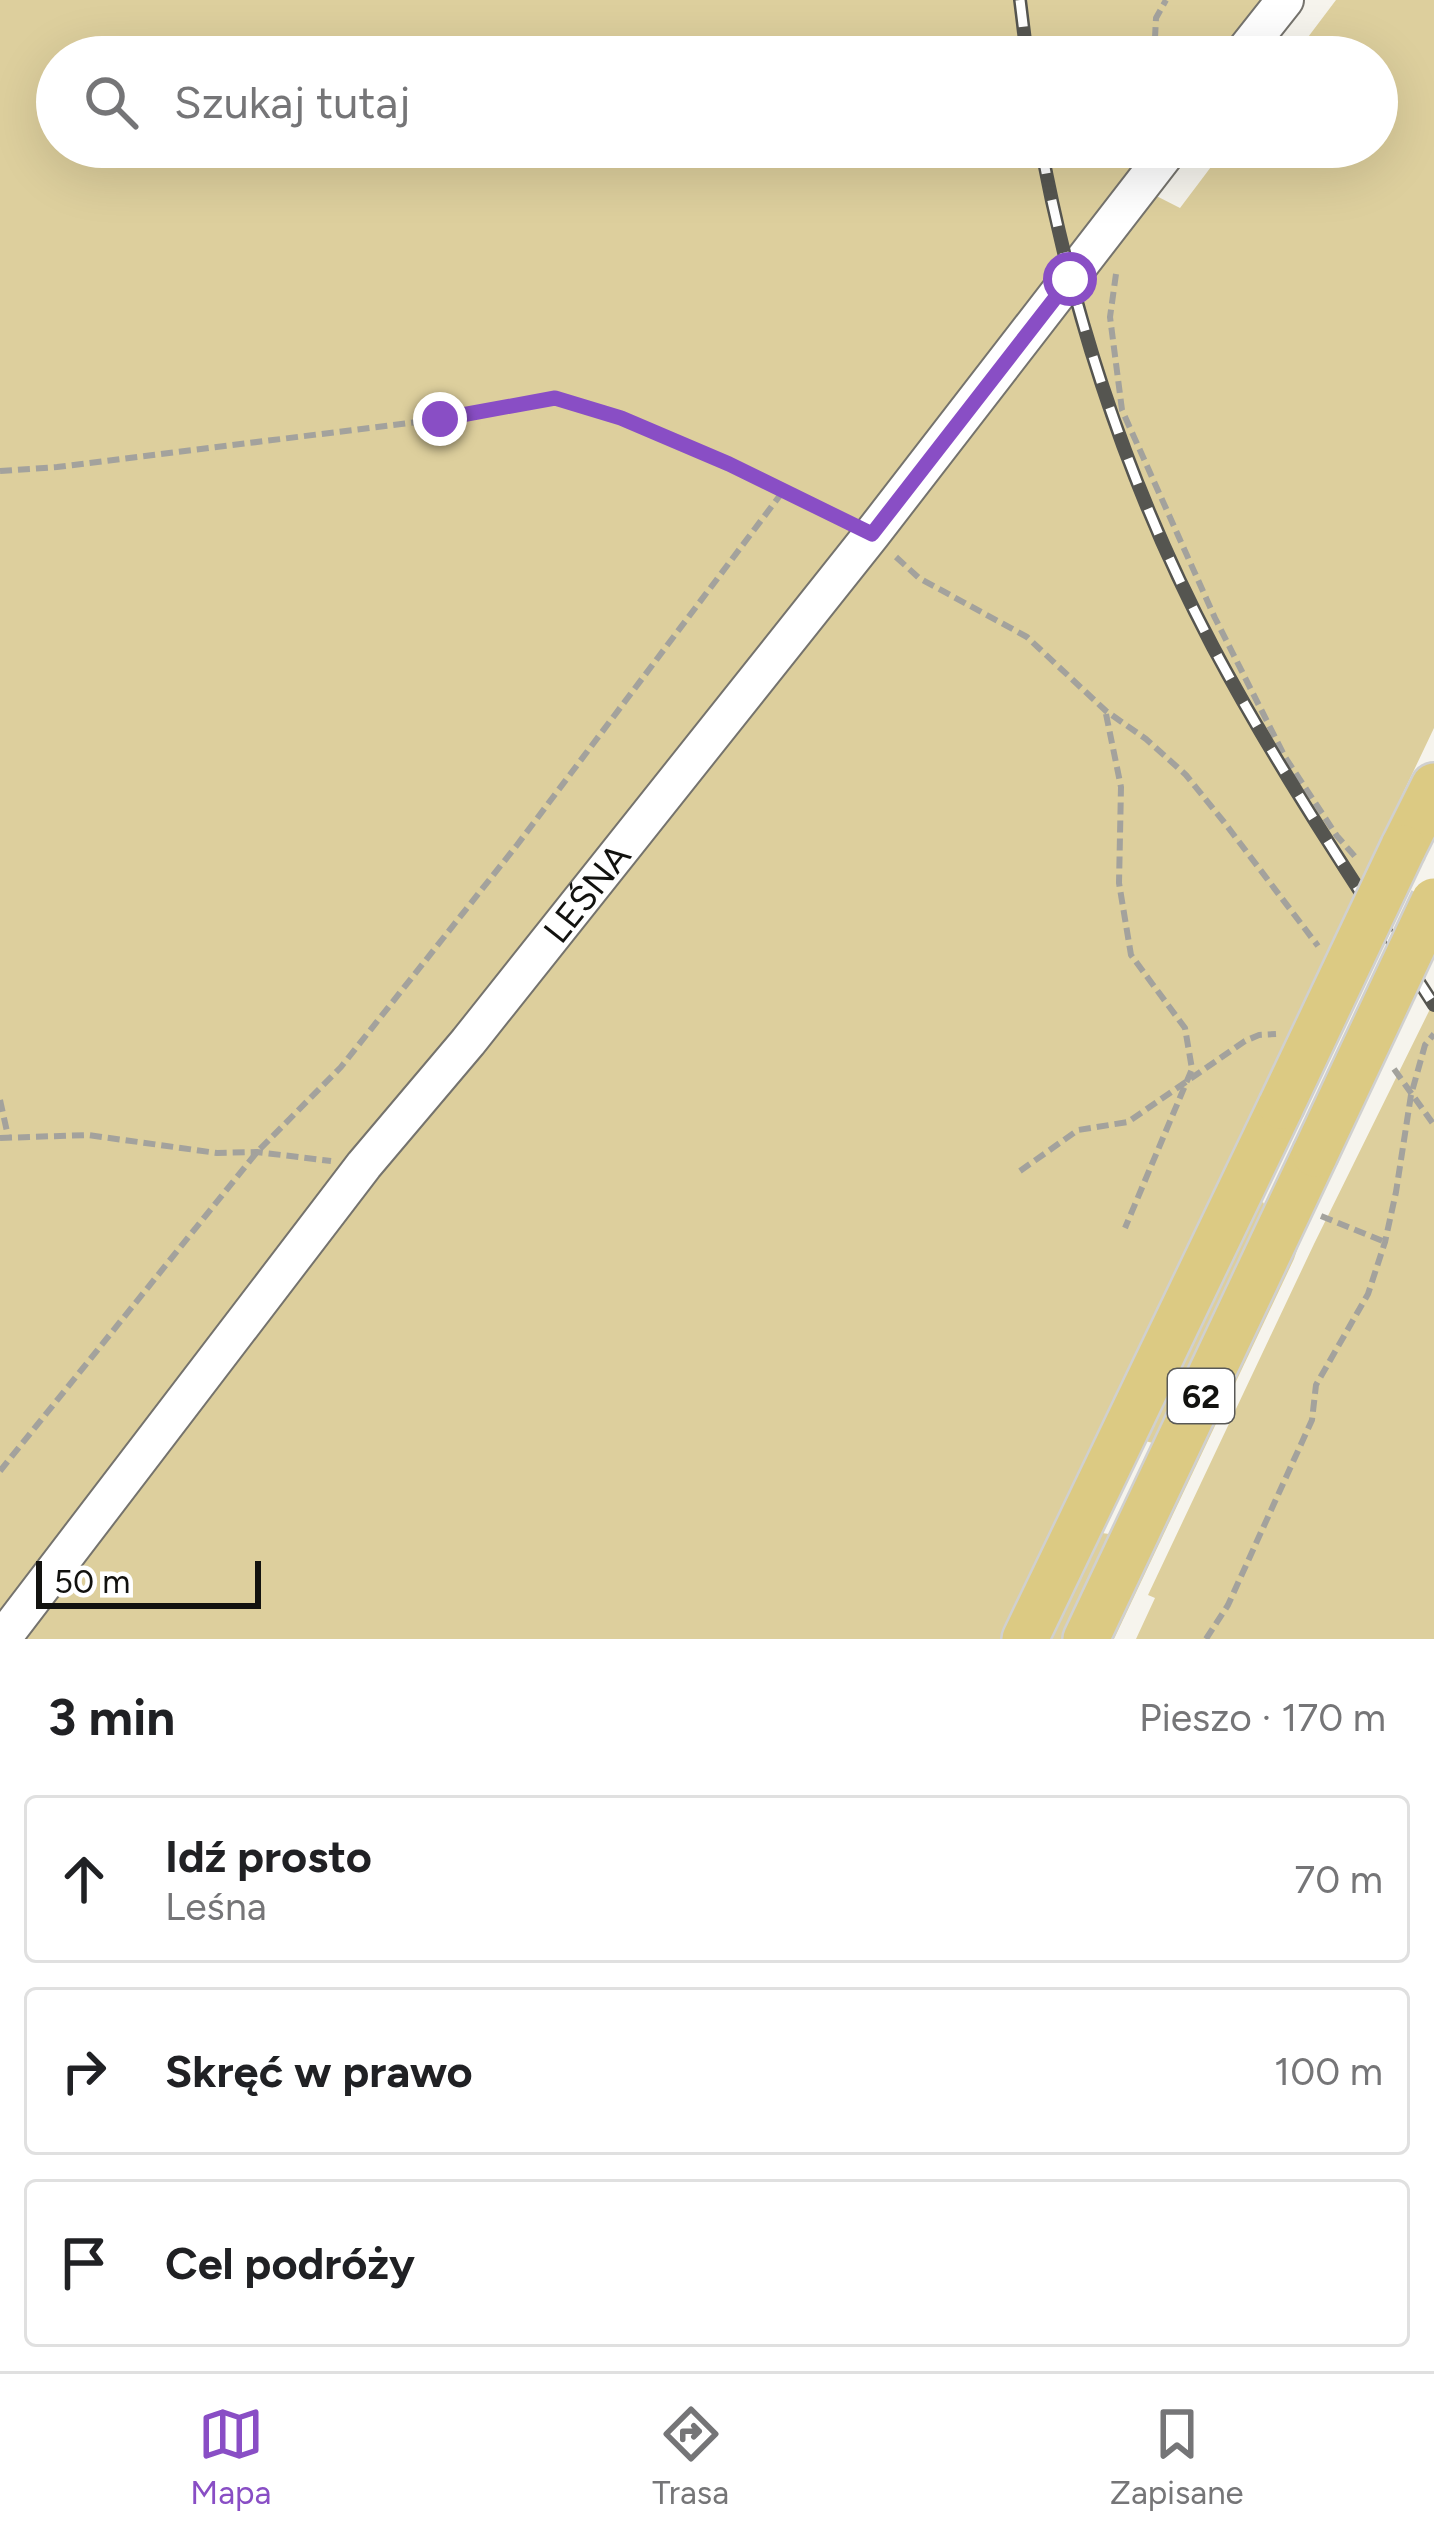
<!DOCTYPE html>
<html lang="pl">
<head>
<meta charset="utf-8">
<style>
  :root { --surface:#fff; --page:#f6f6f6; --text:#202124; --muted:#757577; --line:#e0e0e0; --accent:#894ec5 }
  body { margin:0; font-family:Figtree,sans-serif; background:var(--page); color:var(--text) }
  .scale { position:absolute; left:36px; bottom:30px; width:225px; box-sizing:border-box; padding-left:12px; border:6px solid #12120f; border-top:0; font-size:33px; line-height:42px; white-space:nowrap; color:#12120f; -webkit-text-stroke:9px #fff; paint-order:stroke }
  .stop { position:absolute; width:36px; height:36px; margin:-27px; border:9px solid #894ec5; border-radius:50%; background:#fff }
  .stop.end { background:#894ec5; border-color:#fff; box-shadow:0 3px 12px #0008 }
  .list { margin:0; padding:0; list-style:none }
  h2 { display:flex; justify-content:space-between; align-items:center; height:156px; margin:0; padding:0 48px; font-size:51px }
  h2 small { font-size:39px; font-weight:400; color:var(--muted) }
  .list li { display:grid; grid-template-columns:78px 1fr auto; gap:36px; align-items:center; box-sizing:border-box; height:168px; margin:0 24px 24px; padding:0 24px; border:3px solid var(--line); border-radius:12px }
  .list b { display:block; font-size:45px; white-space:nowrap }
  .list p { margin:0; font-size:39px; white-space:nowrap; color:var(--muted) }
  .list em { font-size:39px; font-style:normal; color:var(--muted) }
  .icon { flex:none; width:66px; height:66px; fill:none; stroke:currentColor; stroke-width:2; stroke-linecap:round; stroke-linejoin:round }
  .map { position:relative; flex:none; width:1434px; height:1639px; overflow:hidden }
  .search { position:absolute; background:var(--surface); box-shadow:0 12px 48px #0002; left:36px; right:36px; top:36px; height:132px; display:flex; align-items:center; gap:30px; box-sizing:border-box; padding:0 42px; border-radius:66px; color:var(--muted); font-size:45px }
  .sheet { height:732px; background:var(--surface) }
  nav { display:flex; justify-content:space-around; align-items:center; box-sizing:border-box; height:168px; border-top:3px solid var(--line); background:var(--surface); font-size:33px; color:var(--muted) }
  nav a { display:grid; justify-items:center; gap:6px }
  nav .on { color:var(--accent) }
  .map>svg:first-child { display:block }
  .green { fill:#ddcf9d }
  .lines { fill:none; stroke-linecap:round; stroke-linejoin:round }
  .minor-casing { stroke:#75736d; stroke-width:40 }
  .major-casing { stroke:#d0d0cf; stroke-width:50 }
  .path { stroke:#a3a29d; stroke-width:6; stroke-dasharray:12 6; stroke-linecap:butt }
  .minor { stroke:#fff; stroke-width:36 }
  .major { stroke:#dcca83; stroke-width:45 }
  .rail-casing { stroke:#555550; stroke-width:14 }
  .rail { stroke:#fff; stroke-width:9; stroke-dasharray:27; stroke-linecap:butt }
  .major-bridge-casing { stroke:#d0d0cf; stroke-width:50; stroke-linecap:butt }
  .major-bridge { stroke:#dcca83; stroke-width:45 }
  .route { stroke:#894ec5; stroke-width:15 }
  .labels { text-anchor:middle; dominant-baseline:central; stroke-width:9; stroke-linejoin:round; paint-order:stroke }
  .shield { fill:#fff; stroke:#595957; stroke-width:3 }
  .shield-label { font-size:33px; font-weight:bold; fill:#12120f }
  .street-label { font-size:36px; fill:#12120f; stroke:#fff }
</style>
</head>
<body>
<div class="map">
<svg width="1434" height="1639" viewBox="0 0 1434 1639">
  <rect width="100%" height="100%" fill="#f6f4ed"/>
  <g class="green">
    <path d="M0 0H1263L1219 57H57V147H1150L1125 180 1180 208 1226 147H1377V57H1293L1336 0H1434V728L1001 1639H0Z"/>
    <path d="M1434 1001V1639H1136L1155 1598 1148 1595 1314 1244Z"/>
    <path d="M1263 1202 1267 1210 1156 1444 1142 1440 1253 1208Z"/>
    <path d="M1305 1226 1294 1259 1114 1639H1106Z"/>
    <path d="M1102 1533 1109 1534 1112 1539 1065 1639H1045L1096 1538Z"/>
  </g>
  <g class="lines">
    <defs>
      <g id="minor">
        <path d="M1240 57 1285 0"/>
        <path id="s1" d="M2 1639 364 1165 468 1042 872 534 1171 147"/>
      </g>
      <g id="major">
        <path d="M1403 848 1434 786"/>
        <path d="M1025 1639 1281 1106"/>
        <path d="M1086 1639 1315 1154"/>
      </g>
    </defs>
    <use href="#minor" class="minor-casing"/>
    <use href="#major" class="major-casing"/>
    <g class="path">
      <path d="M1154 57 1156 18 1166 0"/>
      <path d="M1116 274 1110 317 1122 410 1215 618 1285 757 1337 836 1358 860"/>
      <path d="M0 471 57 467 441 419 555 398 621 418 729 464 842 519"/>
      <path d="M896 557 919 578 1027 637 1106 711 1146 739 1186 775 1224 822 1318 946"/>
      <path d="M1106 714 1121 787 1119 883 1131 955 1185 1028 1192 1069 1125 1228"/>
      <path d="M1394 1069 1434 1125"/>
      <path d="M0 1100 8 1136"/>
      <path d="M0 1138 88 1135 217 1153 257 1152 331 1161"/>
      <path d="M1020 1171 1078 1130 1128 1122 1245 1041 1259 1035 1276 1034"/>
      <path d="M1321 1216 1385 1242"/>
      <path d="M0 1471 257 1152 341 1067 517 845 784 490"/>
      <path d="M1206 1639 1228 1605 1312 1420 1316 1385 1368 1294 1385 1242 1396 1192 1411 1095 1425 1045 1434 1034"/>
    </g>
    <use href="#minor" class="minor"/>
    <use href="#major" class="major"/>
    <defs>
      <g id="rail">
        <path d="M1020 0 1027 57"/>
        <path d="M1041 147C1074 321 1130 490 1213 647 1279 771 1358 888 1434 1005"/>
      </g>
    </defs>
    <use href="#rail" class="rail-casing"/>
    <use href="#rail" class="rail"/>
    <defs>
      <g id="major-bridge">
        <path d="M1281 1106 1403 848"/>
        <path d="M1315 1154 1434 901"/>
      </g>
    </defs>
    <use href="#major-bridge" class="major-bridge-casing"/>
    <use href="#major-bridge" class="major-bridge"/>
  </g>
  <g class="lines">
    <path class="route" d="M440 419 555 398 621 418 729 464 872 534 1070 279"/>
  </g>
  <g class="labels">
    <rect class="shield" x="1168" y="1369" width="66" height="54" rx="9"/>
    <g class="shield-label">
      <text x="1201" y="1396">62</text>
    </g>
    <g class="street-label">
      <text stroke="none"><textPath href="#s1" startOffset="948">LEŚNA</textPath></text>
    </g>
  </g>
</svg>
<div class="scale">50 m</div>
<div class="stop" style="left:1070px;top:279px"></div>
<div class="stop end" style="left:440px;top:419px"></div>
<div class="search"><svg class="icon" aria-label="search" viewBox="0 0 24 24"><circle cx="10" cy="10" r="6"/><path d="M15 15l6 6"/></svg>Szukaj tutaj</div>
</div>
<section class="sheet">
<h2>3 min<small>Pieszo · 170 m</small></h2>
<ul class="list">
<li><svg class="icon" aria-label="ahead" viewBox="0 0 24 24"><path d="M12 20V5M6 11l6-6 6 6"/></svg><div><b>Idź prosto</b><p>Leśna</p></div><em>70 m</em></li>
<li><svg class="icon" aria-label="right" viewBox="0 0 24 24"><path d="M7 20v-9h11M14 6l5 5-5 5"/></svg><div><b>Skręć w prawo</b></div><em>100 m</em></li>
<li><svg class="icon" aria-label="arrive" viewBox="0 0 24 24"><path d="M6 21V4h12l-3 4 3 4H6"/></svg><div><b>Cel podróży</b></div></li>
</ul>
</section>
<nav>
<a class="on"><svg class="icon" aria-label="map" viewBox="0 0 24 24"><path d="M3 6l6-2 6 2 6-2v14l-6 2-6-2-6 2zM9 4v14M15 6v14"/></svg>Mapa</a>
<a><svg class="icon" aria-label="directions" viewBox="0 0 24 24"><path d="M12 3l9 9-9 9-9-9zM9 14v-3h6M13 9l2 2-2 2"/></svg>Trasa</a>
<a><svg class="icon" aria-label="saved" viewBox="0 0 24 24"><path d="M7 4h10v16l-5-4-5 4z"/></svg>Zapisane</a>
</nav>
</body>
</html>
